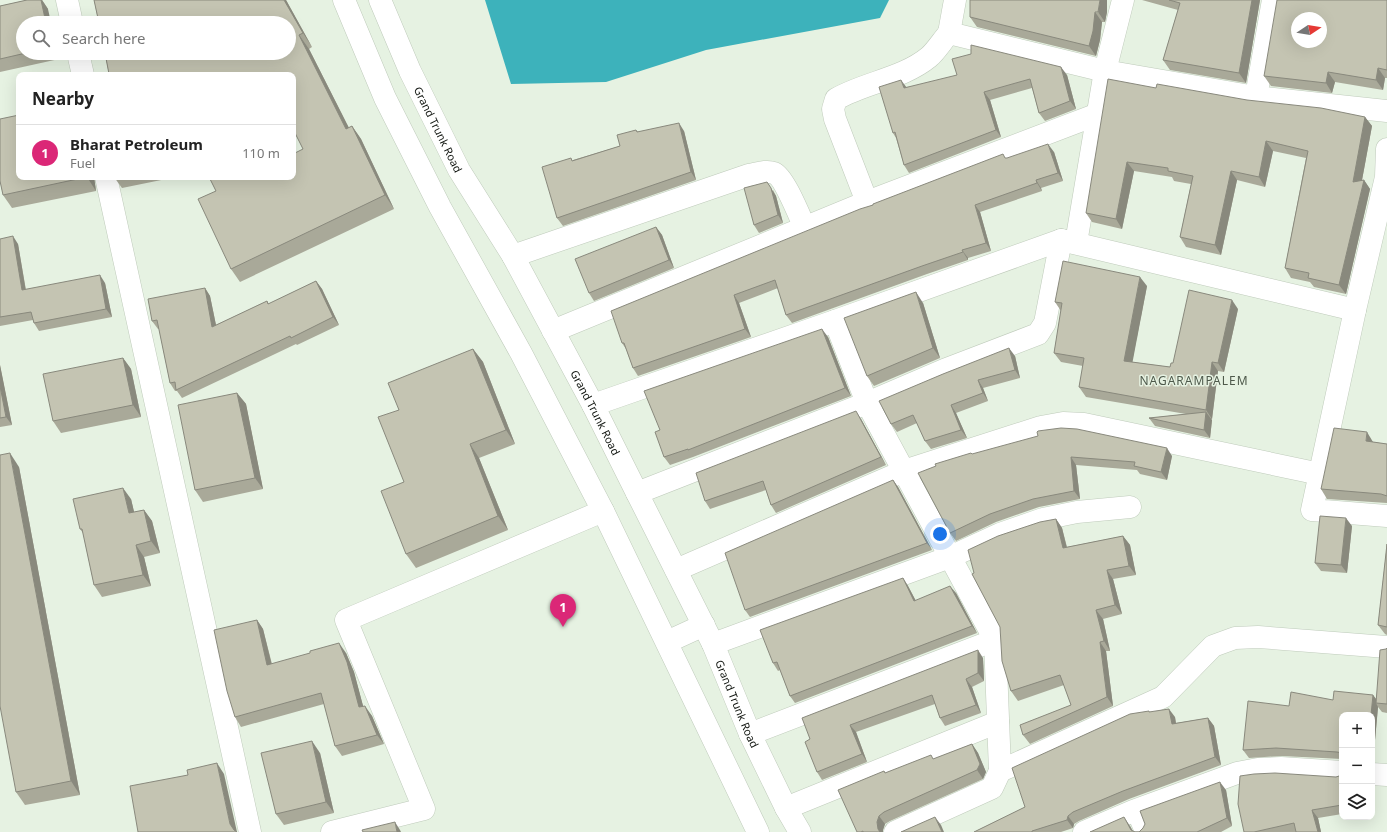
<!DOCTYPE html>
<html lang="en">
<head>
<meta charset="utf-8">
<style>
  :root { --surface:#fff; --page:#f6f6f6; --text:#222; --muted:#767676; --line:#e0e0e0; --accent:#db2777 }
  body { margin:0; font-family:"Noto Sans",sans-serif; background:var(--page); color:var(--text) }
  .controls { position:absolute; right:12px; bottom:12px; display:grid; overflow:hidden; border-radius:8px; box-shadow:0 4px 16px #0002 }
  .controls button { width:36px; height:36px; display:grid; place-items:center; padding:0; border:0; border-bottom:1px solid var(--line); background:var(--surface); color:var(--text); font:20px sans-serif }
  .compass { position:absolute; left:1291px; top:12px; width:36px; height:36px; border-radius:50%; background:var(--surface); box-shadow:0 4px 16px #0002; rotate:78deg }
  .you { position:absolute; left:940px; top:534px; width:14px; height:14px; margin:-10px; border:3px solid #fff; border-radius:50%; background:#1a73e8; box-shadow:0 0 0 6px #1a73e833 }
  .badge { display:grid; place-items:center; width:26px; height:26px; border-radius:50%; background:var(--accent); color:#fff; font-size:13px; font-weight:700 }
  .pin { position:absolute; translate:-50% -33px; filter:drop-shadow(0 1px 2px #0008) }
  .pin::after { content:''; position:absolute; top:21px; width:14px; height:12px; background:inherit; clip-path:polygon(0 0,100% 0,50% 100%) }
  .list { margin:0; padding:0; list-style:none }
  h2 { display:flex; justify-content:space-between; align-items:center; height:52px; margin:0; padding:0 16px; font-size:17px }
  h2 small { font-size:13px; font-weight:400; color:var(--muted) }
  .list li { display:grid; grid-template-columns:26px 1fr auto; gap:12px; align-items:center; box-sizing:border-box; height:56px; padding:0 16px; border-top:1px solid var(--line) }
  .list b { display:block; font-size:15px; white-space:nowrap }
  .list p { margin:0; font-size:13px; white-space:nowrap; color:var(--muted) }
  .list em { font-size:13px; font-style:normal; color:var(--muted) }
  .icon { flex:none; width:22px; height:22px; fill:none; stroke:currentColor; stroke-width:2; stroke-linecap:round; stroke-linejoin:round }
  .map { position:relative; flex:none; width:1387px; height:832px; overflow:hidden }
  .search { position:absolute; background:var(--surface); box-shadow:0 4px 16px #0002; left:16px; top:16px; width:280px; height:44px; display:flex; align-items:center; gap:10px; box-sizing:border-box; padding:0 14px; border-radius:22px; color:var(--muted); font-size:15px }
  .panel { position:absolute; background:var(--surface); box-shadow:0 4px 16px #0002; left:16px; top:72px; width:280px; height:108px; border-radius:8px }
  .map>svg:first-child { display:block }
  .water { fill:#3db2bb }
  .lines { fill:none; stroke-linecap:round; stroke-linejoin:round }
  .service-casing { stroke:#bfcbbb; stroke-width:15 }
  .minor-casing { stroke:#bfcbbb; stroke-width:23 }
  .secondary-casing { stroke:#bfcbbb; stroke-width:23 }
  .primary-casing { stroke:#bfcbbb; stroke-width:23 }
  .service { stroke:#fff; stroke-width:14 }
  .minor { stroke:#fff; stroke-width:22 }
  .secondary { stroke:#fff; stroke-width:22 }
  .primary { stroke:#fff; stroke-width:22 }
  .wall { fill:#a9a999 }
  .shaded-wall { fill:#89897d }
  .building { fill:#c4c4b2; stroke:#89897d; fill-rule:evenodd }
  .labels { text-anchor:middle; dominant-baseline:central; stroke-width:3; stroke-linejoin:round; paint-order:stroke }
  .street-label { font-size:11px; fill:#121611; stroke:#e6f2e2 }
  .neighbourhood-label { font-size:12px; letter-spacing:1px; fill:#4e594b; stroke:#e6f2e2 }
</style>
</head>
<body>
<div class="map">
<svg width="1387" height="832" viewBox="0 0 1387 832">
  <rect width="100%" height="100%" fill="#e6f2e2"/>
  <path class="water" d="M485 0H889L880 18 706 50 606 82 511 84Z"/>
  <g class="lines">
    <defs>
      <path id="service" d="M1133 811 1142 832"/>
      <g id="minor">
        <path d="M67 0 72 23"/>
        <path d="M955 0 949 33 1105 71 1256 97 1387 111"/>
        <path d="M78 53 83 75"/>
        <path d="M1256 97 1273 0"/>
        <path d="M1387 149 1386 177 1355 310 1312 510 1387 516"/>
        <path d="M106 177 250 832"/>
        <path d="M867 202 835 119 833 109 836 99C866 82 902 79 929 57 936 51 942 41 949 33"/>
        <path d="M1076 243 1105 71 1123 0"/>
        <path d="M513 256 749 175C756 174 766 170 774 173 784 177 800 217 805 228"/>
        <path d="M835 321 867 403 995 640 1000 771 1163 697 1213 646 1235 638 1258 637 1387 647"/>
        <path d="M553 331 867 202 1098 114"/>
        <path d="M593 405 835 321 1061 240 1355 310"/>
        <path d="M637 493 867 403 944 370 1038 334 1045 323 1061 240"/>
        <path d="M676 570 904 471 1041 427 1063 423 1084 424 1320 474"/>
        <path d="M713 644 950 557 1000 534 1043 519 1077 512 1130 507"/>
        <path d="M750 734 995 640"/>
        <path d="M1372 774 1387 775"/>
        <path d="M786 808 998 722"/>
        <path d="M332 832 424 809 346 620 603 511"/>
        <path d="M895 832 992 788 1000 771"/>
        <path d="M1084 832 1133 811 1237 773 1258 769 1281 768 1342 772"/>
      </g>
      <g id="secondary">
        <path d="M344 0 385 98 440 207 521 353 603 511 758 832"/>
        <path id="s1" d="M380 0 410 71 459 170 513 256 593 405 637 493 713 644 750 734 786 808 800 832"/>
      </g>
      <path id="primary" d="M667 642 704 625"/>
    </defs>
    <use href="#service" class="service-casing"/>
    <use href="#minor" class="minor-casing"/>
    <use href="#secondary" class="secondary-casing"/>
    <use href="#primary" class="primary-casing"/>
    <use href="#service" class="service"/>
    <use href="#minor" class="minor"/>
    <use href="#secondary" class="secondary"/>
    <use href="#primary" class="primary"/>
  </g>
  <g class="wall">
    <path d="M27 0H42L48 9 23 53H58L59 59 0 72V6Z"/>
    <path d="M94 0H286L312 47 309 49 349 128 352 126 361 139 394 209 240 282 231 269 216 191 293 177 303 149 293 75 109 74Z"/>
    <path d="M1142 0H1260L1246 83 1170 70 1163 60 1178 10Z"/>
    <path d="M1387 0V78H1385L1383 90 1335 82 1332 93 1271 86 1264 76Z"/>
    <path d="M1107 12 1105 22H1102L1100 40 1096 56 977 27 970 17Z"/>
    <path d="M1067 75 1076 109 1045 121 1039 113 1032 88 990 100 1001 137 909 173 904 165 896 138 893 133 906 87Z"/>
    <path d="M1156 88 1365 117 1372 126 1362 180H1364L1370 189 1346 294 1314 287 1310 282 1291 278 1285 268 1306 158 1273 151 1265 187 1237 180 1221 255 1186 247 1180 237 1191 184 1174 181 1172 177 1134 171 1122 229 1092 222 1086 213Z"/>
    <path d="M636 130 638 132 684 131 696 180 563 226 557 218 573 160 620 146Z"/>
    <path d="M1054 152 1063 181 1041 188 1042 191 980 212 991 251 968 258V260L927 274 792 323 786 315 778 288 739 303 751 337 638 376 633 368 626 349 622 343 873 205 1007 158Z"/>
    <path d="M94 177 96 191 12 208 3 195 0 181Z"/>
    <path d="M114 177H176L122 188Z"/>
    <path d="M773 190 776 196 783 223 759 233 754 225Z"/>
    <path d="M656 227 662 235 674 268 594 301 589 293Z"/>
    <path d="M0 239 18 244 26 290 105 283 112 317 39 331 34 323 33 320 0 326Z"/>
    <path d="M316 281 322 289 339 325 297 345 296 344 182 398 177 391H175L170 383 159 329H158L152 321 205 288 210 296 216 325 267 301 269 304Z"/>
    <path d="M1147 286 1132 362 1170 367 1173 363 1238 309 1224 372 1218 371 1212 419H1211L1212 420 1210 438 1155 426 1149 418 1186 414 1086 397 1079 387 1083 366 1061 362 1054 353 1061 311 1055 302Z"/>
    <path d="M923 303 940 358 874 386 867 376Z"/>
    <path d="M828 337 851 396 693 457 670 465 664 457 660 430Z"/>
    <path d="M473 349 483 362 515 444 479 458 508 530 416 568 406 554 404 482 399 410Z"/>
    <path d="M1015 356 1020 378 983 388 988 401 956 413 967 438 931 449 925 441 917 423 897 432 891 424Z"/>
    <path d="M123 358 131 369 141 417 61 433 53 421Z"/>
    <path d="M0 365 12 425 0 427Z"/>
    <path d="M237 393 246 404 263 489 203 502 195 490Z"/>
    <path d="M861 419 886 465 776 513 771 505 766 490 710 509 705 501Z"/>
    <path d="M1373 442 1387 444V503L1327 499 1321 489Z"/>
    <path d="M972 454 1172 456 1167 480 1140 474 1137 470 1076 465 1080 499 1039 507 996 522 956 541 950 533Z"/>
    <path d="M19 467 80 795 25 805 16 792Z"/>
    <path d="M893 480 898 487 932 550 750 617 745 610Z"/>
    <path d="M131 499 134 512 144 510 152 521 160 553 144 557 151 586 102 597 94 585 83 533 80 529Z"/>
    <path d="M1056 519 1062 528 1067 547 1123 536 1130 545 1136 575 1113 579 1122 614 1103 619 1110 651H1106L1113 706 1030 744 1023 735 1071 705 1064 685 1018 701 1011 691 1000 627Z"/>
    <path d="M1352 526 1347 573 1321 571 1315 563Z"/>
    <path d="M1387 544V635L1385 634 1378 625Z"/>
    <path d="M903 578 908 586 916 601 956 593 977 633 795 703 790 696 780 670 778 671 773 663Z"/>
    <path d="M257 620 263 629 272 664 346 653 354 672 363 706 372 716 384 744 342 756 335 746 324 704 241 727 235 717Z"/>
    <path d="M1387 648V713L1382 712 1378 707 1373 762H1372V715H1342V759L1282 756 1249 758 1243 750 1289 706 1373 695 1376 699 1386 649Z"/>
    <path d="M983 658 984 681 972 687 981 713 945 726 940 718 935 704 856 732 867 762 822 780 817 772 810 739Z"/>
    <path d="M1150 712 1175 717 1176 723 1208 718 1214 726 1221 765 1129 799 1079 821 1074 824 1073 828 1061 832H974L1025 807Z"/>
    <path d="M972 744 978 753 986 772 983 779 890 821 885 824 883 830V832H857L884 771 885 773 934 759Z"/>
    <path d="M320 753 334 813 284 825 276 814Z"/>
    <path d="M1342 775V814L1318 818 1321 832H1244L1336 777Z"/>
    <path d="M1226 790 1232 826 1221 832H1090L1130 826 1133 831 1135 832H1139Z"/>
  </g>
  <g class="shaded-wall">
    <path d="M41 0H42L48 9 51 23H46Z"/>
    <path d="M284 0H286L312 47 303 33Z"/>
    <path d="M1100 0H1107V12L1105 22 1098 12Z"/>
    <path d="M1252 0H1260L1246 83 1239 73Z"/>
    <path d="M1095 12 1102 22 1100 40 1096 56 1089 46Z"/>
    <path d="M299 35 309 49 356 142 346 129Z"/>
    <path d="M55 53H58L59 59Z"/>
    <path d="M1061 67 1067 75 1076 109 1070 101Z"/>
    <path d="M1378 68 1385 78 1383 90 1376 80Z"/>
    <path d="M1328 72 1335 82 1332 93 1326 83Z"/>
    <path d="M901 80 907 88H904Z"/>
    <path d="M984 92 990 100 1001 137 996 130Z"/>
    <path d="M1365 117 1372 126 1360 191 1353 182Z"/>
    <path d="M679 123 684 131 696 180 691 172Z"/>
    <path d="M352 126 361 139 394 209 385 195Z"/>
    <path d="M1266 141 1273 151 1265 187 1259 177Z"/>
    <path d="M1048 144 1054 152 1063 181 1058 173Z"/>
    <path d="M1127 162 1134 171 1122 229 1116 219Z"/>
    <path d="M1231 171 1237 180 1221 255 1215 245Z"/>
    <path d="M87 177H94L96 191Z"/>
    <path d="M1036 180 1041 188 1042 191 1037 183Z"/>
    <path d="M1364 180 1370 189 1346 294 1339 285Z"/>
    <path d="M767 182 776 196 783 223 778 215Z"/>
    <path d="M975 205 980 212 991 251 986 243Z"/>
    <path d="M656 227 662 235 674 268 669 260Z"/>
    <path d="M13 236 18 244 27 298 22 290Z"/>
    <path d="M962 250 968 258V260L963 252Z"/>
    <path d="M100 275 105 283 112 317 106 309Z"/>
    <path d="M1140 277 1147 286 1131 370 1124 361Z"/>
    <path d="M316 281 322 289 339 325 333 317Z"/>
    <path d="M205 288 210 296 218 335 212 327Z"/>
    <path d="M916 292 923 303 940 358 933 348Z"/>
    <path d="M734 295 739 303 751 337 745 329Z"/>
    <path d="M1232 300 1238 309 1224 372 1218 363Z"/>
    <path d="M822 329 828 337 851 396 845 388Z"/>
    <path d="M1009 348 1015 356 1020 378 1015 370Z"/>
    <path d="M473 349 483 362 515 444 506 430Z"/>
    <path d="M123 358 131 369 141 417 133 405Z"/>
    <path d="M1212 362 1218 371 1212 419 1206 410Z"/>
    <path d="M0 365 12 425 6 417 0 386Z"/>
    <path d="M978 380 983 388 988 401 983 393Z"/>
    <path d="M237 393 246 404 263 489 255 478Z"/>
    <path d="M951 405 956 413 967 438 961 430Z"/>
    <path d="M856 411 861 419 886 465 881 457Z"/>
    <path d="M1206 412 1212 420 1210 438 1204 430Z"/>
    <path d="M1367 432 1373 442 1372 450 1366 441Z"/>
    <path d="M470 444 479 458 508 530 498 516Z"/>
    <path d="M1167 448 1172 456 1167 480 1161 472Z"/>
    <path d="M10 453 19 467 80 795 71 781Z"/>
    <path d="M1071 457 1076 465 1080 499 1074 491Z"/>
    <path d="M893 480 898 487 932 550 927 543Z"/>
    <path d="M123 488 131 499 137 524 129 513Z"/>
    <path d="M144 510 152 521 160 553 151 541Z"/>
    <path d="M1346 518 1352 526 1347 573 1341 565Z"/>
    <path d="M1056 519 1062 528 1069 557 1063 548Z"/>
    <path d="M1123 536 1130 545 1136 575 1129 566Z"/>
    <path d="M136 545 144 557 151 586 143 575Z"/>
    <path d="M1107 570 1113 579 1122 614 1115 605Z"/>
    <path d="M903 578 908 586 920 609 914 601Z"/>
    <path d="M950 586 956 593 977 633 972 626Z"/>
    <path d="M1096 610 1103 619 1110 651 1104 641Z"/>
    <path d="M257 620 263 629 274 674 267 665Z"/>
    <path d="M1100 642 1106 651 1113 706 1107 697Z"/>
    <path d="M339 643 346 653 354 672 366 717 359 707Z"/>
    <path d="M978 650 983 658 984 681 978 673Z"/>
    <path d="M966 679 972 687 981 713 976 705Z"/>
    <path d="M1373 695 1379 703H1376L1378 707 1373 762 1372 761V715H1371Z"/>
    <path d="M365 706 372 716 384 744 377 735Z"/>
    <path d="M1169 709 1175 717 1177 732 1172 724Z"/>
    <path d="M1208 718 1214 726 1221 765 1215 757Z"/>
    <path d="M850 725 856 732 867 762 862 754Z"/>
    <path d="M312 741 320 753 334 813 326 802Z"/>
    <path d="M972 744 978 753 986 772 983 779 977 770Z"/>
    <path d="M217 763 224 774 237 832H235L230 824Z"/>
    <path d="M1220 782 1226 790 1232 826 1227 818Z"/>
    <path d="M1372 799 1374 809 1372 806Z"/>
    <path d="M1312 810 1318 818 1321 832H1318Z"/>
    <path d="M879 816 885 824 883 830V832H880L878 829 877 822Z"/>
    <path d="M1068 816 1074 824 1073 828 1067 820Z"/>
    <path d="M935 817 941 825 944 832H942Z"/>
    <path d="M1124 817 1130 826 1133 832H1132Z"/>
    <path d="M395 822 400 830 401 832H397Z"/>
  </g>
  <g class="building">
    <path d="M27 0H41L46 23H23V53H26L0 59V6Z"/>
    <path d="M94 0H284L303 33 299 35 346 129 352 126 385 195 231 269 198 199 216 191 209 177H293V154L303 149 293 129V75H106L109 74 105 53H289V23H99Z"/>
    <path d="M970 0H1100L1098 12H1095L1093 31 1089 46 970 17Z"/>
    <path d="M1169 0H1252L1239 73 1163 60 1180 3Z"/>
    <path d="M1277 0H1387V70L1378 68 1376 80 1328 72 1326 83 1264 76ZM1297 18H1321V42H1297Z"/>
    <path d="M971 45 1061 67 1070 101 1039 113 1030 79 984 92 996 130 904 165 895 132 893 133 879 87 901 80 904 88 957 75 952 59 971 54Z"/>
    <path d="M1108 79 1156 88 1157 84 1247 100 1321 108 1365 117 1353 182 1364 180 1339 285 1308 278 1309 273 1285 268 1308 151 1266 141 1259 177 1231 171 1215 245 1180 237 1193 176 1168 171V168L1127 162 1116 219 1086 213Z"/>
    <path d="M19 115V177H87L3 195 0 181V119Z"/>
    <path d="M679 123 691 172 557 218 542 167 571 158 572 161 620 146 617 135 636 130 637 132Z"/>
    <path d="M1048 144 1058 173 1036 180 1037 183 975 205 986 243 962 250 963 252 922 266 786 315 775 280 734 295 745 329 633 368 624 343H622L611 311 860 209 873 205V204L1003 154 1005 158H1007Z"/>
    <path d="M767 182 771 188 778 215 754 225 744 188Z"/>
    <path d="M656 227 669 260 589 293 575 259Z"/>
    <path d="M13 236 22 290 100 275 106 309 34 323 31 312 0 317V239Z"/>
    <path d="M1063 261 1140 277 1124 361 1170 367 1171 363H1173L1189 290 1232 300 1218 363 1212 362 1206 410 1079 387 1084 358 1054 353 1062 303 1055 302Z"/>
    <path d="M316 281 333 317 291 338 290 336 176 390 175 382 170 383 157 320 152 321 148 299 205 288 212 327 267 301 268 304Z"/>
    <path d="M916 292 933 348 867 376 844 318Z"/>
    <path d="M822 329 845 388 688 450V449L664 457 655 432 660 430 644 391Z"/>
    <path d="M1009 348 1015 370 978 380 983 393 951 405 961 430 925 441 913 415 891 424 879 401 943 374Z"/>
    <path d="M473 349 506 430 470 444 498 516 406 554 381 491 404 482 378 417 399 410 388 383Z"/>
    <path d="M123 358 133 405 53 421 43 374Z"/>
    <path d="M0 386 6 417 0 418Z"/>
    <path d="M237 393 255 478 195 490 178 405Z"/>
    <path d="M856 411 881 457 771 505 763 481 705 501 696 473Z"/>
    <path d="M1206 412 1204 430 1149 418Z"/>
    <path d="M1061 428 1077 429 1167 448 1161 472 1134 466 1135 462 1071 457 1074 491 1033 499 990 514 950 533 918 473 936 466 935 464 971 453 972 454 1038 436 1037 432 1038 431Z"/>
    <path d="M1334 428 1367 432 1366 441 1387 444V496L1381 494 1321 489Z"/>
    <path d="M10 453 71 781 16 792 0 706V455Z"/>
    <path d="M893 480 927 543 745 610 725 553Z"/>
    <path d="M123 488 129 513 144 510 151 541 136 545 143 575 94 585 82 529H80L73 499Z"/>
    <path d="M1320 516 1346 518 1341 565 1315 563Z"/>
    <path d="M1056 519 1063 548 1123 536 1129 566 1107 570 1115 605 1096 610 1104 641 1100 642 1107 697 1023 735 1020 725 1071 705 1060 675 1011 691 1002 661 1000 627 972 574 974 573 968 550 998 536 1040 522Z"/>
    <path d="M1387 544V627L1378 625Z"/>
    <path d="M903 578 914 601 950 586 972 626 790 696 777 662 773 663 760 630Z"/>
    <path d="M257 620 267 665 310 653V651L339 643 347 662 359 707 365 706 377 735 335 746 321 693 235 717 227 691 214 630Z"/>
    <path d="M1387 648V704L1376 703 1380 650 1386 649Z"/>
    <path d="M978 650V673L966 679 976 705 940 718 932 695 850 725 862 754 817 772 805 742 810 739 802 718Z"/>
    <path d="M1334 691 1373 695 1371 715H1342V753L1337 752 1276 748 1243 750 1248 701 1289 706 1291 692 1333 700Z"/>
    <path d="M1169 709 1172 724 1208 718 1215 757 1123 791 1073 812 1068 816 1067 820 1032 831V832H974L1025 807 1012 768 1130 714 1149 711V712Z"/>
    <path d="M312 741 326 802 276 814 261 753Z"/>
    <path d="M972 744 980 764 977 770 884 812 879 816 877 822 878 829 880 832H863V831L861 832H857L838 790 884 771 885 773 931 755 933 759Z"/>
    <path d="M217 763 230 824 234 830 237 832H138L130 786 188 775 187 770Z"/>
    <path d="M1275 773 1336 777 1342 775V805L1312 810 1318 832H1296L1294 823 1254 832H1244L1238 804 1240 776 1254 774Z"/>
    <path d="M1220 782 1227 818 1197 832H1090L1124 817 1131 830 1135 832H1139L1143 828 1145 824 1140 811Z"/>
    <path d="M935 817 942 832H901Z"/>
    <path d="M395 822 397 832H363L362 830Z"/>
  </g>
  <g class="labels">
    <g class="street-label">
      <text stroke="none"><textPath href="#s1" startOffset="142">Grand Trunk Road</textPath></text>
      <text stroke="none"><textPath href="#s1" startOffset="466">Grand Trunk Road</textPath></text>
      <text stroke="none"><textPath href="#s1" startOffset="790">Grand Trunk Road</textPath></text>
    </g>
    <g class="neighbourhood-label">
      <text x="1194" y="380">NAGARAMPALEM</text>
    </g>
  </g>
</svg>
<div class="controls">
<button>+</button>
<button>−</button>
<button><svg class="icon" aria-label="layers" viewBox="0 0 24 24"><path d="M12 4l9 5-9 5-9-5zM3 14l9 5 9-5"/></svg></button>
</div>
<svg class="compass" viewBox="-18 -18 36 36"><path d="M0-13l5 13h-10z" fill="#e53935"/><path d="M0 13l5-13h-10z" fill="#767676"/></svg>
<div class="you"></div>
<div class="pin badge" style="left:563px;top:627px">1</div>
<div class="search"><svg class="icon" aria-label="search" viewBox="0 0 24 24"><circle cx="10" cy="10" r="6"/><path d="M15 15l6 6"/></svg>Search here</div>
<section class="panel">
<h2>Nearby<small></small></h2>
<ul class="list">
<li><span class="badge">1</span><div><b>Bharat Petroleum</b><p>Fuel</p></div><em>110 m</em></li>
</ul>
</section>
</div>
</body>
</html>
